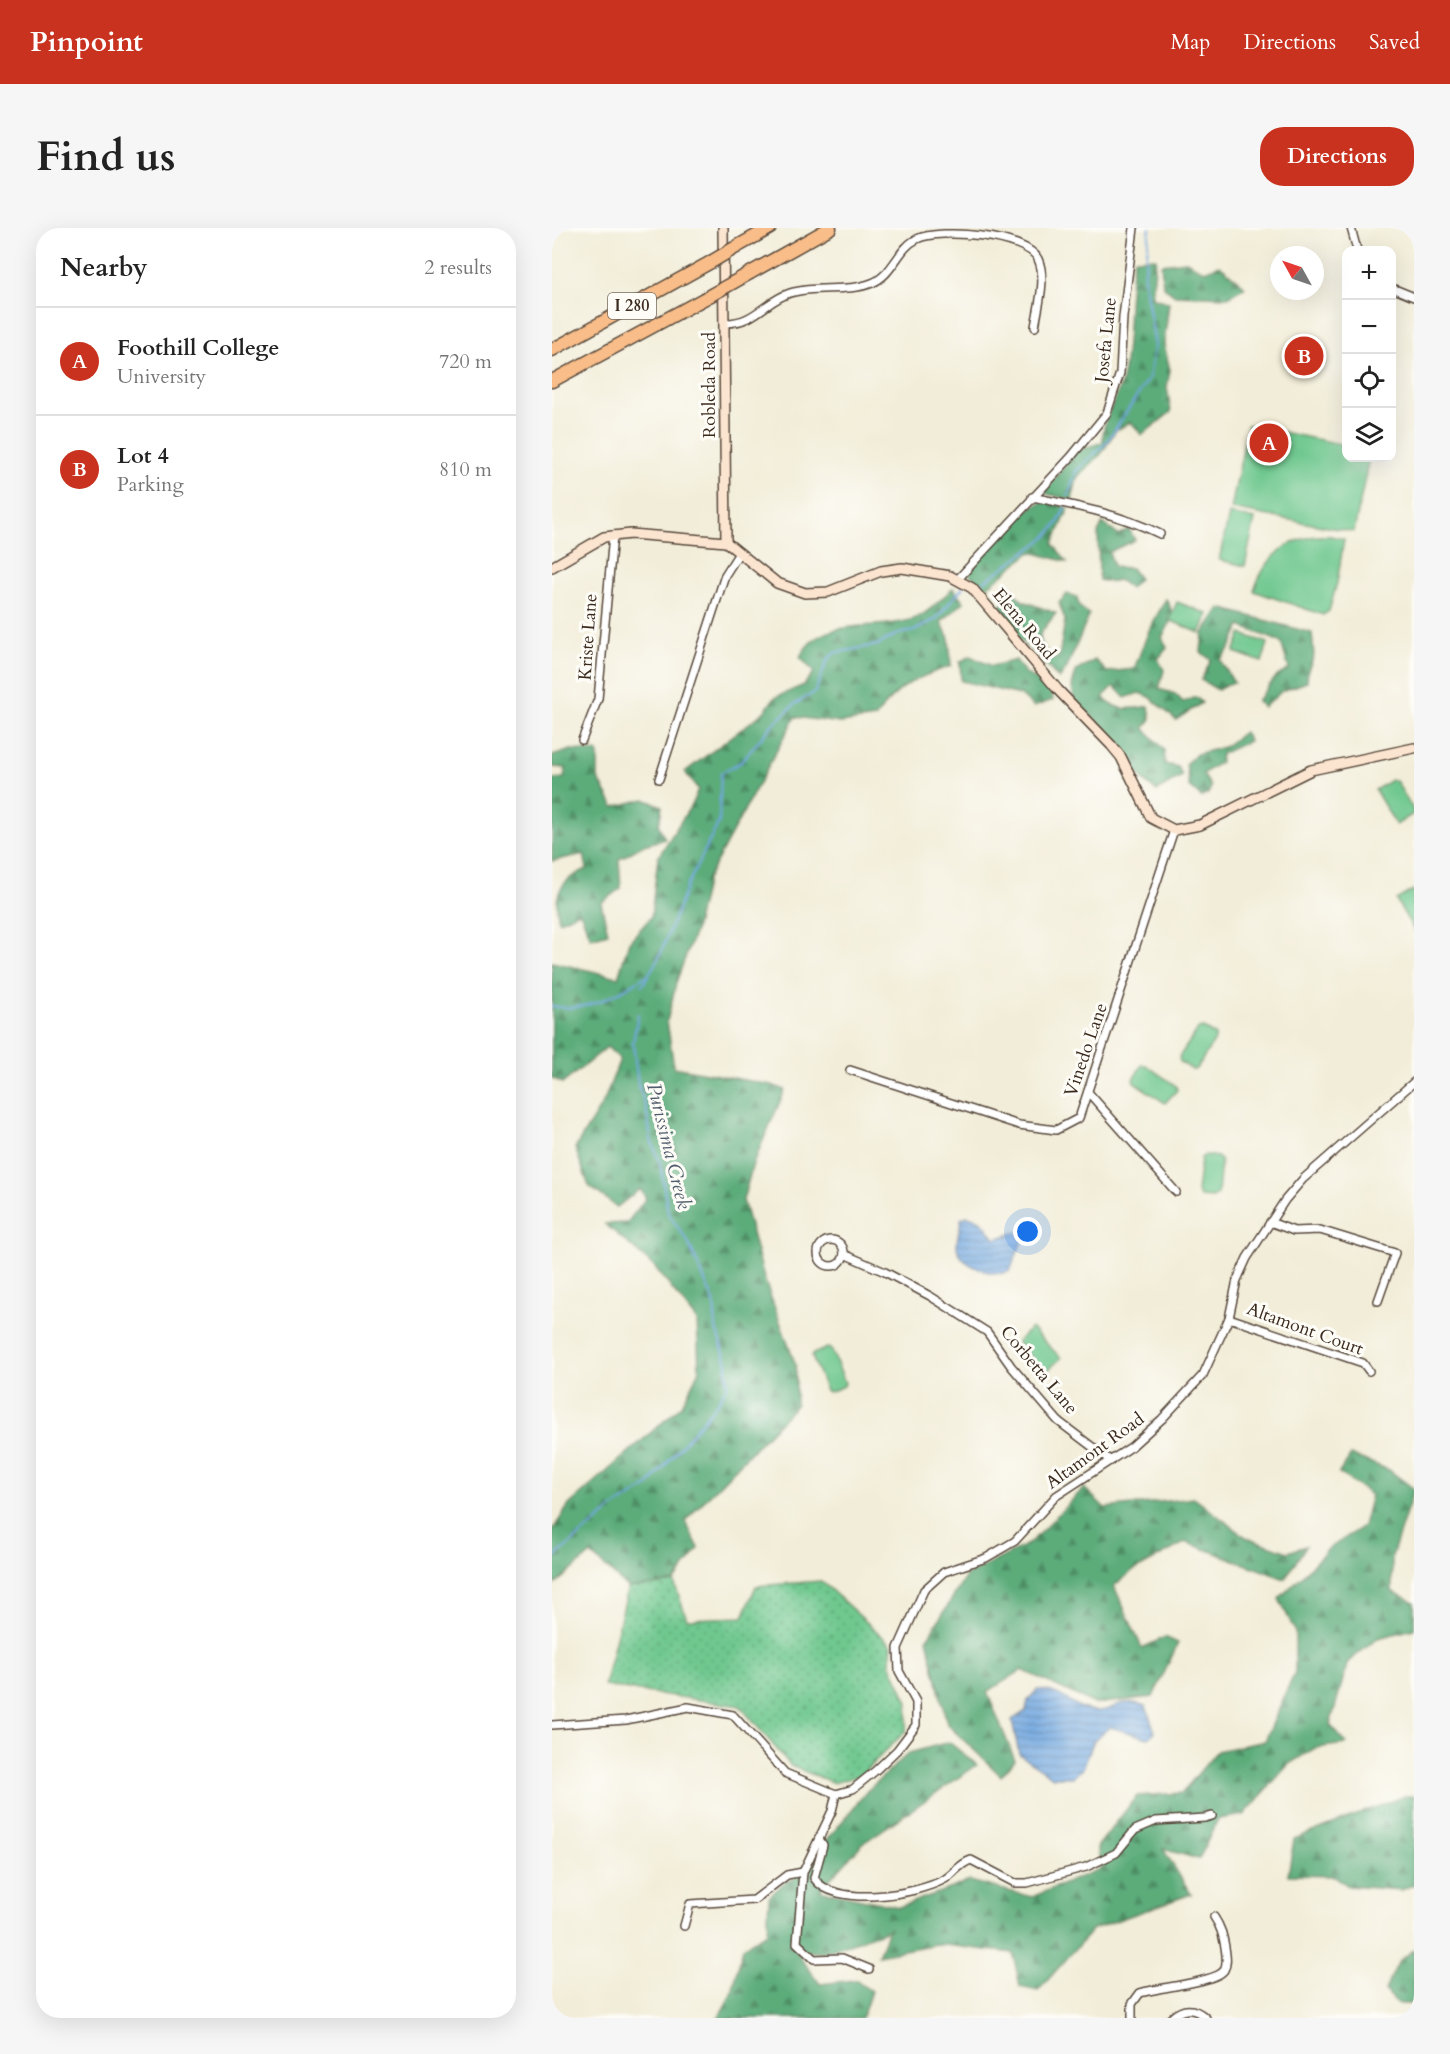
<!DOCTYPE html>
<html lang="en">
<head>
<meta charset="utf-8">
<style>
  :root { --surface:#fff; --page:#f6f6f6; --text:#222; --muted:#767676; --line:#e0e0e0; --accent:#c8321e }
  body { margin:0; font-family:Cardo,serif; background:var(--page); color:var(--text) }
  .controls { position:absolute; right:18px; top:18px; display:grid; overflow:hidden; border-radius:12px; box-shadow:0 6px 24px #0002 }
  .controls button { width:54px; height:54px; display:grid; place-items:center; padding:0; border:0; border-bottom:2px solid var(--line); background:var(--surface); color:var(--text); font:30px sans-serif }
  .compass { position:absolute; left:718px; top:18px; width:54px; height:54px; border-radius:50%; background:var(--surface); box-shadow:0 6px 24px #0002; rotate:310deg }
  .you { position:absolute; left:476px; top:1004px; width:21px; height:21px; margin:-15px; border:4px solid #fff; border-radius:50%; background:#1a73e8; box-shadow:0 0 0 9px #1a73e833 }
  .badge { display:grid; place-items:center; width:39px; height:39px; border-radius:50%; background:var(--accent); color:#fff; font-size:20px; font-weight:700 }
  .pin { position:absolute; translate:-50% -50%; border:3px solid #fff; box-shadow:0 2px 6px #0006 }
  .list { margin:0; padding:0; list-style:none }
  h2 { display:flex; justify-content:space-between; align-items:center; height:78px; margin:0; padding:0 24px; font-size:26px }
  h2 small { font-size:20px; font-weight:400; color:var(--muted) }
  .list li { display:grid; grid-template-columns:39px 1fr auto; gap:18px; align-items:center; box-sizing:border-box; height:108px; padding:0 24px; border-top:2px solid var(--line) }
  .list b { display:block; font-size:22px; white-space:nowrap }
  .list p { margin:0; font-size:20px; white-space:nowrap; color:var(--muted) }
  .list em { font-size:20px; font-style:normal; color:var(--muted) }
  .icon { flex:none; width:33px; height:33px; fill:none; stroke:currentColor; stroke-width:2; stroke-linecap:round; stroke-linejoin:round }
  .map { position:relative; flex:none; width:862px; height:1790px; overflow:hidden; border-radius:24px }
  header { display:flex; align-items:center; gap:36px; box-sizing:border-box; height:84px; padding:0 30px; background:var(--accent); color:#fff }
  header strong { font-size:28px }
  nav { display:flex; gap:33px; margin-inline-start:auto; font-size:21px }
  .intro { display:flex; align-items:center; justify-content:space-between; box-sizing:border-box; height:144px; padding:0 36px }
  h1 { margin:0; font-size:42px }
  .button { padding:15px 27px; border-radius:24px; background:var(--accent); color:#fff; font-size:21px; font-weight:700 }
  main { display:flex; gap:36px; padding:0 36px }
  aside { flex:1; background:var(--surface); border-radius:24px; box-shadow:0 6px 24px #0002 }
  .map>svg:first-child { display:block }
  .grass { fill:url(#grass-dots); stroke:#567956; stroke-width:1.5 }
  .forest { fill:url(#forest-firs); stroke:#4c6b4c; stroke-width:1.5 }
  .pitch { fill:#70c88f; stroke:#567956; stroke-width:1.5 }
  .water { fill:url(#water-rules); stroke:#57697f; stroke-width:1.5 }
  .lines { fill:none; stroke-linecap:round; stroke-linejoin:round }
  .stream { stroke:#73a8e0; stroke-width:2 }
  .street-casing { stroke:#56473a; stroke-width:10 }
  .secondary-casing { stroke:#56473a; stroke-width:12 }
  .highway-casing { stroke:#56473a; stroke-width:15 }
  .street { stroke:#fff; stroke-width:7 }
  .secondary { stroke:#fce5d0; stroke-width:9 }
  .highway { stroke:#f8bd89; stroke-width:12 }
  .highway-bridge-casing { stroke:#56473a; stroke-width:15; stroke-linecap:butt }
  .highway-bridge { stroke:#f8bd89; stroke-width:12 }
  .labels { text-anchor:middle; dominant-baseline:central; stroke-width:6; stroke-linejoin:round; paint-order:stroke }
  .shield { fill:#fdfcf7; stroke:#75695f; stroke-width:1.5 }
  .shield-label { font-size:16px; font-weight:bold; fill:#3b2a1e }
  .street-label { font-size:18px; fill:#3b2a1e; stroke:#fdfcf7 }
  .water-label { font-size:20px; font-style:italic; fill:#515c6c; stroke:#fdfcf7 }
</style>
</head>
<body>
<header>
<strong>Pinpoint</strong>
<nav><a>Map</a><a>Directions</a><a>Saved</a></nav>
</header>
<div class="intro"><h1>Find us</h1><a class="button">Directions</a></div>
<main>
<aside>
<h2>Nearby<small>2 results</small></h2>
<ul class="list">
<li><span class="badge">A</span><div><b>Foothill College</b><p>University</p></div><em>720 m</em></li>
<li><span class="badge">B</span><div><b>Lot 4</b><p>Parking</p></div><em>810 m</em></li>
</ul>
</aside>
<div class="map">
<svg width="862" height="1790" viewBox="0 0 862 1790">
  <defs>
    <pattern id="grass-dots" width="8" height="8" patternUnits="userSpaceOnUse" patternTransform="scale(1.5)"><rect width="8" height="8" fill="#70c88f"/><path d="M2 2h.1M6 6h.1" fill="none" stroke="#5da374" stroke-width="1.8" stroke-linecap="round"/></pattern>
    <pattern id="forest-firs" width="22" height="20" patternUnits="userSpaceOnUse" patternTransform="scale(1.5)"><rect width="22" height="20" fill="#5cac7a"/><path d="M5 1l3.5 6h-7zM16 11l3.5 6h-7z" fill="#4d8c63"/></pattern>
    <pattern id="water-rules" width="6" height="5" patternUnits="userSpaceOnUse" patternTransform="scale(1.5)"><rect width="6" height="5" fill="#73a8e0"/><path d="M0 2.5h6" fill="none" stroke="#6089b5"/></pattern>
  </defs>
  <rect width="100%" height="100%" fill="#fdfcf7"/>
  <filter id="ink" filterUnits="userSpaceOnUse"><feTurbulence type="fractalNoise" baseFrequency=".0167" numOctaves="2"/><feDisplacementMap in="SourceGraphic" scale="12" xChannelSelector="R" yChannelSelector="G"/><feConvolveMatrix kernelMatrix="1 2 1 2 8 2 1 2 1" color-interpolation-filters="sRGB"/></filter>
  <filter id="wash" filterUnits="userSpaceOnUse"><feTurbulence type="fractalNoise" baseFrequency=".008" numOctaves="4" result="noise"/><feDisplacementMap in="SourceGraphic" scale="24" xChannelSelector="R" yChannelSelector="G"/><feGaussianBlur stdDeviation="1.35" result="paint"/><feColorMatrix in="noise" values="0 0 0 0 0 0 0 0 0 0 0 0 0 0 0 0 0 1.4 0 .05"/><feComposite in="paint" operator="in"/></filter>
  <g filter="url(#wash)">
    <rect width="100%" height="100%" fill="#f2edd8"/>
    <path class="grass" d="M269 1353 340 1417 338 1435 356 1474 354 1503 309 1547 282 1555 239 1538 188 1478 52 1458 76 1360 122 1354 135 1391 191 1389 204 1358Z"/>
    <g class="forest">
      <path d="M604 30 600 69 617 75 612 116 618 142 615 159 619 184 590 207 579 194 564 202 549 226 525 250 520 272 492 265 524 223 551 214C549 191 565 174 570 152 579 113 574 71 582 31Z"/>
      <path d="M634 33 652 43 668 37 693 59 676 69 623 67 611 58 609 36Z"/>
      <path d="M493 273 517 280 501 316 515 334 479 324 430 363 417 345C435 319 463 284 493 273Z"/>
      <path d="M551 295 566 307 577 301 583 312 557 324 562 339 579 340 587 351 578 360 566 352 558 354 547 352 546 305Z"/>
      <path d="M401 360 412 374 389 394 397 410 399 438C363 450 345 458 323 490L288 495 243 489 155 651 143 703 125 752 115 793 122 839 220 857 233 862 201 936 191 972 213 1053 244 1138V1177L133 1293 147 1320 122 1354 76 1360 39 1326 0 1359V1303L17 1277 130 1177 147 1142 145 1093 102 1038 53 996 75 995 94 970 88 961 65 979 37 958 23 920 52 873 68 831 55 819 11 855 0 850V734L66 749 77 714 99 689 106 629 142 573 146 561 133 544 212 484 222 470 252 457 262 444 248 429C268 387 325 404 361 391 376 386 390 370 401 360Z"/>
      <path d="M460 363 471 373 504 385 488 406 489 414 500 432 507 429 513 392 507 375 515 366 525 369 527 378 537 387 515 440 507 451 484 425 466 411 447 379Z"/>
      <path d="M614 371C624 386 619 395 610 409L615 420 606 431 612 442 607 461 623 466 631 474 644 469 650 475 624 492 598 469 587 465 573 470 562 458 551 469C563 484 579 481 597 478L599 491 592 500 612 522 613 536 626 539 630 548 605 563C582 548 582 536 567 516 554 499 538 487 522 474L520 458 524 443 543 432 555 444 582 441 598 400Z"/>
      <path d="M668 380 760 405 762 428 756 442 755 454 730 463 712 479 705 473 724 449 737 441 729 414 688 398 678 420 668 432 682 455 675 456 666 462 649 452 659 432 649 424 651 405Z"/>
      <path d="M418 428 440 438 464 432 473 445 499 461 501 472 482 479 468 467 409 453 408 434Z"/>
      <path d="M692 504 697 513 669 526 668 534 651 546 659 559 656 566 649 569 637 558 634 535 645 526 672 519Z"/>
      <path d="M19 522 46 524V550L62 579 92 571 110 578 107 598 113 611 92 617 67 631 69 660 49 675 56 705 39 710 28 684 7 693C0 665 10 651 35 641L32 626 0 633V551L12 550 14 540 0 539V528Z"/>
      <path d="M799 1227 837 1242 862 1261 840 1328V1363L862 1374V1401L826 1410 796 1434 778 1497 795 1516 763 1520 737 1536 692 1587 666 1591 647 1631 611 1621 639 1666 541 1701 486 1763 468 1759 461 1725 384 1716 326 1727 338 1699 336 1702 272 1725 243 1722 268 1756 303 1752 319 1763 310 1790H166L180 1765 191 1719 215 1705 217 1669 233 1654 244 1650 315 1563 357 1525 397 1514 425 1537 310 1616 268 1662 347 1679 418 1653 480 1669 550 1640 545 1619 585 1568 630 1565 665 1523 713 1513 743 1444V1403L727 1371 775 1322 811 1298 819 1267 787 1245Z"/>
      <path d="M532 1260 553 1280 642 1270 694 1309 736 1324 754 1318 733 1351 634 1314 579 1344 562 1358 590 1420 613 1409 626 1415 601 1469 543 1476 470 1442 435 1464 463 1532 449 1548 395 1496 375 1411 414 1348 478 1315Z"/>
      <path d="M853 1568H862V1656L850 1662 796 1658 783 1648 736 1647 742 1611Z"/>
      <path d="M862 1722V1773L859 1776H846L833 1762 847 1733Z"/>
    </g>
    <g class="pitch">
      <path d="M696 197 794 217V230H817L802 304 679 281Z"/>
      <path d="M677 286 703 291 693 338 667 332Z"/>
      <path d="M779 308 792 311 785 355 777 383 771 387 702 363C713 327 741 306 779 308Z"/>
      <path d="M625 374 656 386 648 405 617 392Z"/>
      <path d="M689 406 716 415 710 434 682 424Z"/>
      <path d="M839 552 844 553 862 583 861 586 844 597 823 562Z"/>
      <path d="M861 662 862 663V702L844 672Z"/>
      <path d="M651 800 663 807V812L644 841 641 842 628 834 627 829 646 801Z"/>
      <path d="M590 837H594L624 858 625 862 613 875 582 854 581 851Z"/>
      <path d="M653 927 666 929 669 933 666 966 661 970 648 969 645 964 649 930Z"/>
      <path d="M479 1100 509 1130 494 1144 465 1114Z"/>
      <path d="M275 1120 279 1121 293 1155 292 1158 278 1164 274 1163 260 1129 261 1126Z"/>
    </g>
    <g class="water">
      <path d="M415 988C430 990 435 999 443 1011L465 1004 470 1013 458 1043C444 1050 412 1039 406 1023 402 1014 409 1000 409 991Z"/>
      <path d="M485 1462C514 1462 520 1482 543 1483 562 1485 564 1468 594 1478L603 1504 596 1510 558 1499 542 1512 531 1540 521 1549H501L467 1526 460 1492 474 1483 476 1472Z"/>
    </g>
    <g class="lines">
      <g class="stream">
        <path d="M516 268 524 243 554 215 597 150 603 117 592 51 598 0"/>
        <path d="M431 354 493 310 506 295 513 280"/>
        <path d="M90 758 108 727 135 658 167 594 169 545 189 534 221 496 243 476 263 464 276 431 282 425 325 417 346 406 362 403 384 391 411 359"/>
        <path d="M0 778C34 786 67 765 94 748"/>
        <path d="M0 1331 61 1280 95 1259 166 1174 175 1158V1135L164 1101 162 1074 136 1014 116 985 108 935 99 912 94 880 86 856 81 815 86 786"/>
      </g>
    </g>
  </g>
  <g filter="url(#ink)">
    <g class="lines">
      <defs>
        <g id="street">
          <path d="M799 0 805 22"/>
          <path d="M840 60 862 69"/>
          <path d="M174 95C203 95 213 73 238 65 264 57 295 65 320 55 341 47 346 20 365 11 388 0 474 7 486 31 495 50 486 79 483 99"/>
          <path d="M480 269C525 278 567 286 608 306"/>
          <path d="M406 351 519 229 555 185 568 145 571 89 582 0"/>
          <path d="M30 512 46 471 61 307"/>
          <path d="M107 551 173 347 187 325"/>
          <path d="M298 842 467 897 504 902 527 890 622 602"/>
          <path d="M536 864 624 964"/>
          <path d="M718 994 742 1003 768 1002 843 1025 826 1073"/>
          <circle cx="279" cy="1025" r="13"/>
          <path d="M292 1026 333 1044 378 1068 435 1104 459 1138 506 1193 559 1233"/>
          <path d="M677 1090 811 1135 817 1143"/>
          <path d="M0 1497 74 1492 136 1479 181 1487 233 1545 284 1566 301 1561 323 1543 345 1522 364 1497V1474L347 1443 346 1420 372 1362 392 1344 434 1330 463 1313 504 1268 579 1219 610 1191 651 1147 677 1090 685 1052 695 1030 733 972 751 951 862 854"/>
          <path d="M284 1566 280 1583 251 1644 245 1715 262 1731 290 1730 317 1741"/>
          <path d="M267 1611 271 1617 262 1650C281 1680 365 1667 393 1651 403 1645 407 1636 419 1632L463 1655H475L534 1639 564 1625 583 1602 604 1593 653 1590 660 1588"/>
          <path d="M132 1698 138 1676 202 1672 235 1647 251 1644"/>
          <path d="M580 1790V1776L588 1765C603 1760 666 1754 672 1742 676 1735 674 1727 673 1719 671 1708 669 1699 662 1689"/>
          <path d="M619 1790C631 1779 642 1779 654 1790"/>
          <path d="M858 1790 862 1785"/>
        </g>
        <g id="secondary">
          <path d="M171 0 174 314"/>
          <path d="M0 339 52 309 79 306 174 314 225 355 253 365 276 364 329 343 350 340 398 348 420 360 506 462 559 517 569 529 599 590 622 602 648 597 759 542 862 520"/>
        </g>
        <g id="highway">
          <path d="M186 18 218 0"/>
          <path d="M198 45 278 0"/>
          <path d="M0 122 159 34"/>
          <path d="M0 153 159 67"/>
        </g>
      </defs>
      <use href="#street" class="street-casing"/>
      <use href="#secondary" class="secondary-casing"/>
      <use href="#highway" class="highway-casing"/>
      <use href="#street" class="street"/>
      <use href="#secondary" class="secondary"/>
      <use href="#highway" class="highway"/>
      <defs>
        <g id="highway-bridge">
          <path d="M159 34 186 18"/>
          <path d="M159 67 198 45"/>
        </g>
      </defs>
      <use href="#highway-bridge" class="highway-bridge-casing"/>
      <use href="#highway-bridge" class="highway-bridge"/>
    </g>
  </g>
  <g class="labels">
    <rect class="shield" x="56" y="65" width="48" height="26" rx="4.5"/>
    <g class="shield-label">
      <text x="80" y="78">I 280</text>
    </g>
    <g class="street-label">
      <text transform="translate(554 112) rotate(-84)">Josefa Lane</text>
      <text transform="translate(157 157) rotate(-90)">Robleda Road</text>
      <text transform="translate(472 396) rotate(50)">Elena Road</text>
      <text transform="translate(36 409) rotate(-86)">Kriste Lane</text>
      <text transform="translate(534 822) rotate(-71)">Vinedo Lane</text>
      <text transform="translate(753 1101) rotate(20)">Altamont Court</text>
      <text transform="translate(487 1142) rotate(50)">Corbetta Lane</text>
      <text transform="translate(543 1223) rotate(-36)">Altamont Road</text>
    </g>
    <g class="water-label">
      <text transform="translate(117 918) rotate(76)">Purissima Creek</text>
    </g>
  </g>
</svg>
<div class="controls">
<button>+</button>
<button>−</button>
<button><svg class="icon" aria-label="locate" viewBox="0 0 24 24"><circle cx="12" cy="12" r="6"/><path d="M12 2v4M12 18v4M2 12h4M18 12h4"/></svg></button>
<button><svg class="icon" aria-label="layers" viewBox="0 0 24 24"><path d="M12 4l9 5-9 5-9-5zM3 14l9 5 9-5"/></svg></button>
</div>
<svg class="compass" viewBox="-18 -18 36 36"><path d="M0-13l5 13h-10z" fill="#e53935"/><path d="M0 13l5-13h-10z" fill="#767676"/></svg>
<div class="you"></div>
<div class="pin badge" style="left:717px;top:215px">A</div>
<div class="pin badge" style="left:752px;top:128px">B</div>
</div>
</main>
</body>
</html>
